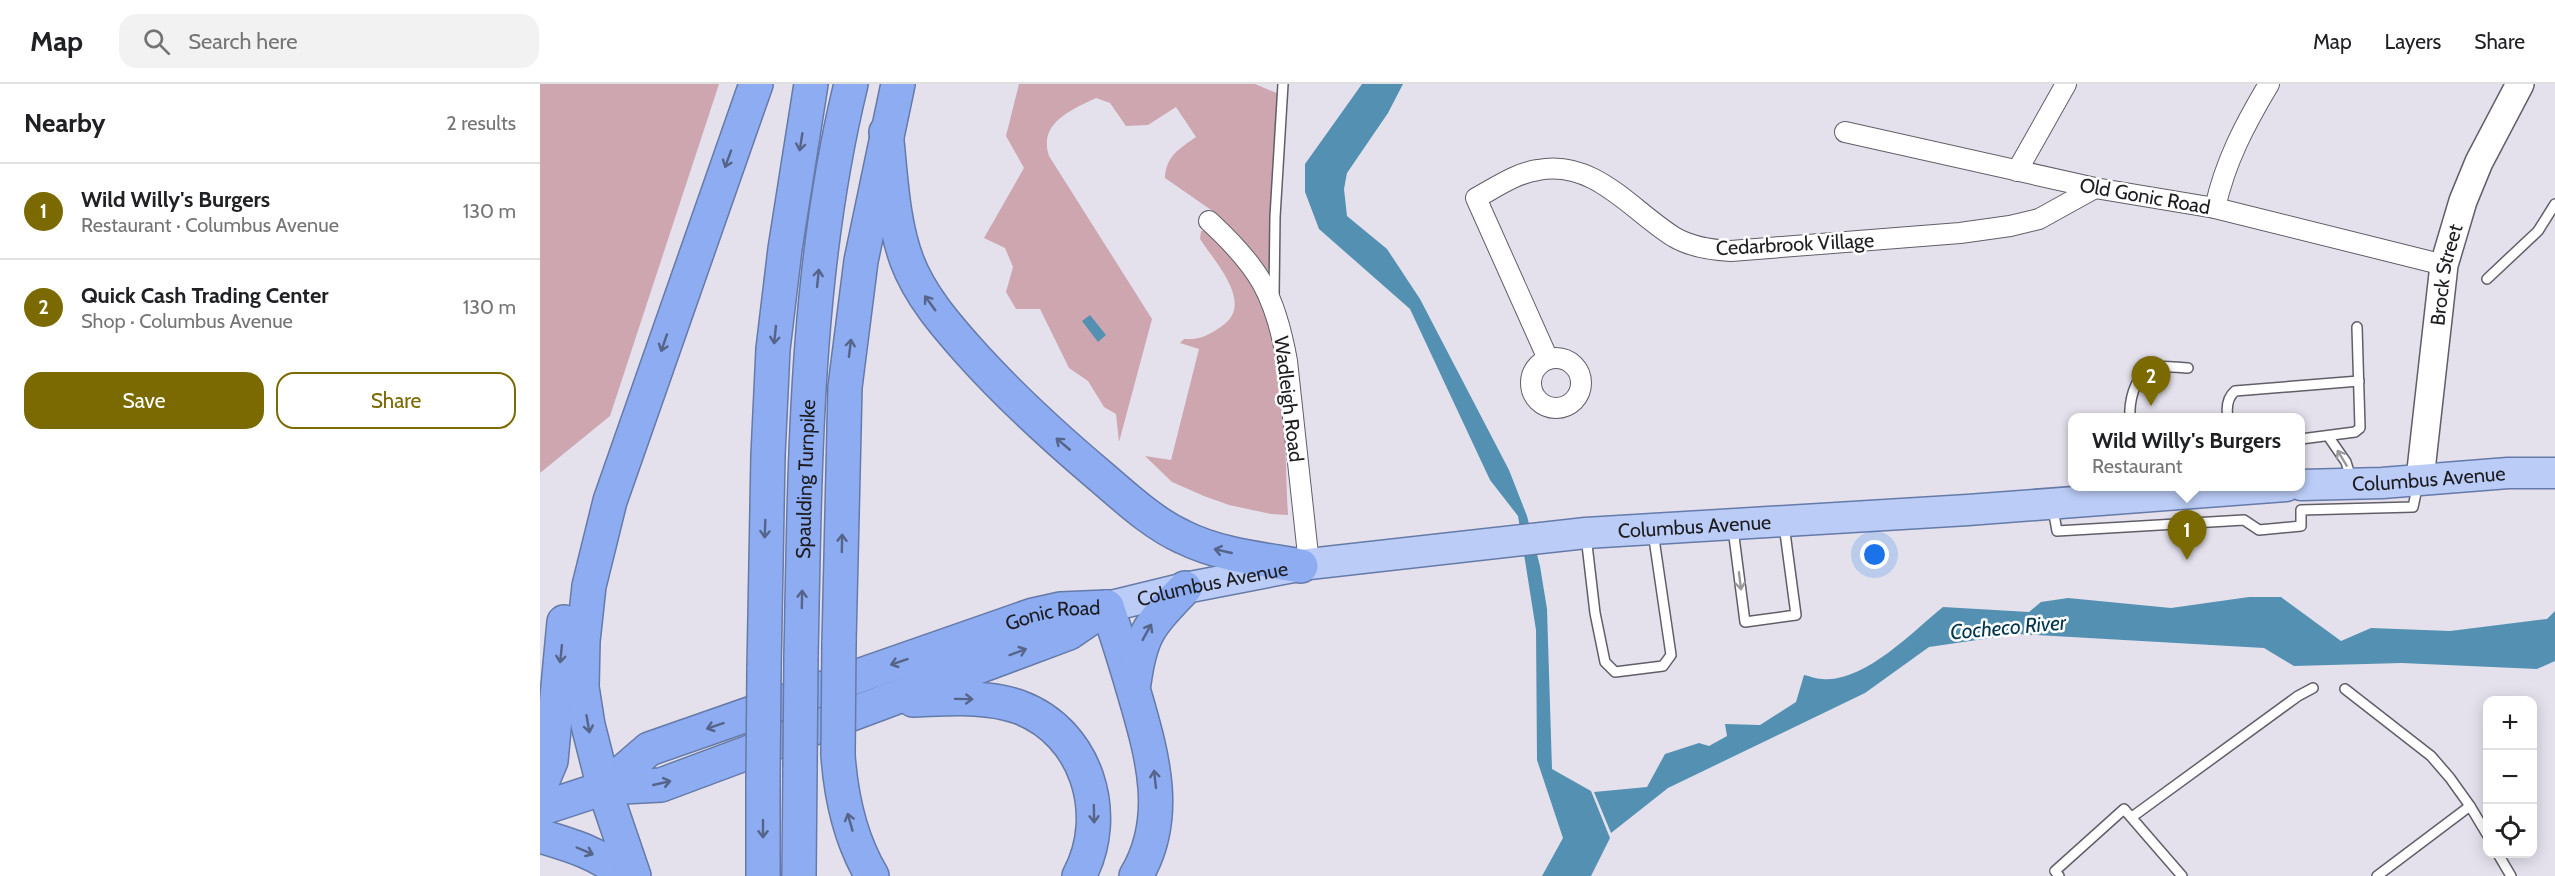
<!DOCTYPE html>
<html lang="en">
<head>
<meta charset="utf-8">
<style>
  :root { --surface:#fff; --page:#f2f2f2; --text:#202124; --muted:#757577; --line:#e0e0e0; --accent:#7b6a01 }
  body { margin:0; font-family:Cabin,sans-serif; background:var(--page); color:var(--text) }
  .controls { position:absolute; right:18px; bottom:18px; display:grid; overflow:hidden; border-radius:12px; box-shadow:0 3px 15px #0003 }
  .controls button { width:54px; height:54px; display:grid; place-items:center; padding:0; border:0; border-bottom:2px solid var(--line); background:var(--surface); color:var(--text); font:30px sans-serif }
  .you { position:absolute; left:1335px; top:471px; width:21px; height:21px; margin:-15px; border:4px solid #fff; border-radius:50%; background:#1a73e8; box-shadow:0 0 0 9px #1a73e833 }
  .badge { display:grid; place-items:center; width:39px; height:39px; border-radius:50%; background:var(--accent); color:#fff; font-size:20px; font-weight:700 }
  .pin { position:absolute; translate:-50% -50px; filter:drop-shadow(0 2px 3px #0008) }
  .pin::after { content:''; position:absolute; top:32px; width:21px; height:18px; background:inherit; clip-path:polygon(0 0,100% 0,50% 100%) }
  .popup { position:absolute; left:1528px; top:329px; width:237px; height:78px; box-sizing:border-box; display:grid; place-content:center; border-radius:12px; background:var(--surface); filter:drop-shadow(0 2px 4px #0005); font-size:20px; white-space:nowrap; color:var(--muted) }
  .popup b { font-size:22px; color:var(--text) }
  .popup::after { content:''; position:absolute; left:50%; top:100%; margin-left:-12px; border:12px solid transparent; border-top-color:var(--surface) }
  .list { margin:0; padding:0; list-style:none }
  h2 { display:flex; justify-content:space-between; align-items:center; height:78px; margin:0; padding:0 24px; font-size:26px }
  h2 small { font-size:20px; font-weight:400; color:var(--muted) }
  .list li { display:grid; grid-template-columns:39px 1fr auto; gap:18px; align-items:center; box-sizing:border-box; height:96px; padding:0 24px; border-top:2px solid var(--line) }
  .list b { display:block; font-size:22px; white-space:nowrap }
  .list p { margin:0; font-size:20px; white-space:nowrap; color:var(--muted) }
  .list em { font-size:20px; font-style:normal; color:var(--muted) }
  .actions { display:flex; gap:12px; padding:18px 24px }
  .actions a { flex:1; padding:14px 0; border:2px solid var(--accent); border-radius:18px; text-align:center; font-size:21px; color:var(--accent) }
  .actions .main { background:var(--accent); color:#fff }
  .icon { flex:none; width:33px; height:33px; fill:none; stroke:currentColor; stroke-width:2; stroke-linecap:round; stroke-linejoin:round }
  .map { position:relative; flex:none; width:2015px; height:792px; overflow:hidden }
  header { display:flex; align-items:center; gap:36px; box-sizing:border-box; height:84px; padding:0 30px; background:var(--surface); border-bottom:2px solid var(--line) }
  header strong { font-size:28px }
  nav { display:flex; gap:33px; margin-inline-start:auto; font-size:21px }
  .search { width:420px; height:54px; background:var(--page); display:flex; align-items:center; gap:15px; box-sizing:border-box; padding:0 21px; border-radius:18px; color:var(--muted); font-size:22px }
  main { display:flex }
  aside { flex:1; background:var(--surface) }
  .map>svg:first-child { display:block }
  .green { fill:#cda6af }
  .water { fill:#5490b1 }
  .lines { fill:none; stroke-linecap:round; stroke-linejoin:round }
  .lane-casing { stroke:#615e68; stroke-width:12 }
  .street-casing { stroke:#615e68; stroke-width:22 }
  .secondary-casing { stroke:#615e68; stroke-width:30 }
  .primary-casing { stroke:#667aa8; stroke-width:33 }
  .highway-casing { stroke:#667aa8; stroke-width:36 }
  .lane { stroke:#fff; stroke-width:9 }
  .street { stroke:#fff; stroke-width:20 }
  .secondary { stroke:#fff; stroke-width:27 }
  .primary { stroke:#bbcdf7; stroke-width:30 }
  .highway { stroke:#8dacf1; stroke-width:33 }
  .highway-bridge-casing { stroke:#667aa8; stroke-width:36; stroke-linecap:butt }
  .highway-bridge { stroke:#8dacf1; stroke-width:33 }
  .oneway { stroke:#556488 }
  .oneway2 { stroke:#99999b }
  .labels { text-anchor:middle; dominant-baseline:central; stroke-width:5; stroke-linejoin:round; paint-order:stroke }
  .street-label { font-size:20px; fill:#1d1c20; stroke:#fff }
  .water-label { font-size:21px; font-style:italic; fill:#00364d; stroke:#fff }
</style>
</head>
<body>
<header>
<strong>Map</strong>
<div class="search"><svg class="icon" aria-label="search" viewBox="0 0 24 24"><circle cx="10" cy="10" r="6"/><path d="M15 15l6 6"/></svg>Search here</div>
<nav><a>Map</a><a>Layers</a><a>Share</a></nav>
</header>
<main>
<aside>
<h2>Nearby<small>2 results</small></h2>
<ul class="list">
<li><span class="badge">1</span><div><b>Wild Willy's Burgers</b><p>Restaurant · Columbus Avenue</p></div><em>130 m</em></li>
<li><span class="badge">2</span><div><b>Quick Cash Trading Center</b><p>Shop · Columbus Avenue</p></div><em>130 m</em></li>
</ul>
<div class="actions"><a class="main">Save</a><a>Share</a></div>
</aside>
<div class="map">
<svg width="2015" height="792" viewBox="0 0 2015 792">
  <rect width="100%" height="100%" fill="#e4e1ed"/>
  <g class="green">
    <path d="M0 0H179L70 332 0 389Z"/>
    <path d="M479 0H715L741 11 732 183 727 190 698 151 674 128 625 94C626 72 639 65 656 53L636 23 608 41 586 42 570 19 556 14C531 26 498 39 509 72L612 235 579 358 576 330 564 323 548 297 529 284 500 225H476L466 208 473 183 465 164 444 154 484 84 466 52Z"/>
    <path d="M669 146C683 163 703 181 713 200 748 263 744 359 748 431L731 430 689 421 664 412 632 398 605 372 631 376 659 265 640 259 644 255C660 256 669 251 682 242 715 220 675 178 660 155L661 147Z"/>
  </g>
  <g class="water">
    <path d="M822 0H863L848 29 807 89 804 105 807 132 847 165 880 215 969 386 987 432 1000 482 1007 525 1012 685 1051 707 1070 754 1051 792H1002L1023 754 997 676 996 546 978 432 950 396 870 225 779 145 765 108V80Z"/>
    <path d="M550 231 566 251 558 258 542 237Z"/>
    <path d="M1709 513H1741L1801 557 1831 544 1910 547 2007 535 2015 527V577L1997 585 1862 579 1754 582 1724 564 1478 550 1389 563 1325 609 1128 704 1071 749 1054 708 1107 703 1125 670 1159 659 1169 662 1187 652 1185 640 1220 641 1256 618 1264 591C1270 592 1276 595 1282 595 1324 599 1372 548 1403 523L1489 528 1501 518 1528 514 1631 524Z"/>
  </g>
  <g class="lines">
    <defs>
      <g id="lane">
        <path d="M1947 195 1998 147 2015 120"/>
        <path d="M734 212 735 133 743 0"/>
        <path d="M1590 334C1589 317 1594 295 1609 285 1619 280 1638 284 1648 284"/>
        <path d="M1688 334C1686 323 1687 314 1695 307L1819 297"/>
        <path d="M1788 352 1806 378 1811 394"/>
        <path d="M1761 355 1815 348 1820 344 1817 243"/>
        <path d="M1513 425 1517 447 1704 436 1719 446 1761 442V426L1873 423 1878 400"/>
        <path d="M1193 445 1205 538 1256 531 1244 441"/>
        <path d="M1046 452 1055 529 1065 578 1075 588 1123 582 1131 571 1113 448"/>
        <path d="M1805 605 1891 672 1910 694 1930 722"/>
        <path d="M1592 733 1758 612 1773 604"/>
        <path d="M1958 770 1971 792"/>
        <path d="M1519 792 1515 787 1584 725 1642 792"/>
        <path d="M1837 792 1930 722 1948 752"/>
      </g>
      <g id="street">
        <path d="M1305 48 1555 104 1675 124 1904 181"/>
        <path d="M1477 87 1526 0"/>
        <path d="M1675 124C1685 78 1705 40 1729 0"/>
        <path d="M669 137C719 183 735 210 747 277L769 480"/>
        <circle cx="1016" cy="299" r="25"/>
        <path d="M1008 275 936 114C955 104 976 89 998 86 1054 75 1091 126 1134 153 1151 163 1171 166 1191 167L1420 149 1470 142 1499 135 1555 104"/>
      </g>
      <g id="secondary">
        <path id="s1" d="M1880 395 1904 181 1923 117 1939 78 1980 0"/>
      </g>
      <g id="primary">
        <path id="s2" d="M1761 401 1842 399 1968 389H2015"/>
        <path id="s3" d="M567 523 645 504 769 480 1046 449 1428 426 1746 402"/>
      </g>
      <g id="highway">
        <path d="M346 48C351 92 352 136 367 177 380 211 404 239 428 266 469 312 513 352 559 391 585 413 612 439 643 453 679 471 722 475 761 482"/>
        <path d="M567 523C578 554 587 584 596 615 613 674 630 735 596 792"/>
        <path d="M299 559 305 303 321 177 358 0"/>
        <path id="s4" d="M261 573C265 381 265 188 311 0"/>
        <path d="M224 586 228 371 233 265 245 165 271 0"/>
        <path d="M594 599C601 548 610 541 645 504"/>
        <path d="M373 616C408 615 445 611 479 623 547 648 572 731 539 792"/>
        <path d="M298 671C301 713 310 755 332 792"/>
        <path d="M0 703 11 677 24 538"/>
        <path id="s5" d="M64 704 109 665 493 531 520 525 567 523"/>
        <path d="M0 725 64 704 121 701 529 549 567 523"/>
        <path d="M0 752C31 761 61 770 85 792"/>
        <path d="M94 792 64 704 48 641 42 603 43 557 49 502 70 417 216 0"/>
        <path d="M223 792V698"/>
        <path d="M259 792 260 684"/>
      </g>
    </defs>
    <use href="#lane" class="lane-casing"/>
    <use href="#street" class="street-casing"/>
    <use href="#secondary" class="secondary-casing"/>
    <use href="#primary" class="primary-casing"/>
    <use href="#highway" class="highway-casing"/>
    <use href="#lane" class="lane"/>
    <use href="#street" class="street"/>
    <use href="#secondary" class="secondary"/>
    <use href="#primary" class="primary"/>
    <use href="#highway" class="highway"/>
    <defs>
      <g id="highway-bridge">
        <path d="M298 671 299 559"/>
        <path d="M260 684 261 573"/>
        <path d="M223 698 224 586"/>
      </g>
    </defs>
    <use href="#highway-bridge" class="highway-bridge-casing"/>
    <use href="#highway-bridge" class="highway-bridge"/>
  </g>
  <defs><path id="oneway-shaft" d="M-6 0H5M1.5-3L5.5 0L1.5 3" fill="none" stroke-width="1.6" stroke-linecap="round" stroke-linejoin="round" transform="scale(1.5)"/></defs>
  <g class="oneway">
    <use href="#oneway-shaft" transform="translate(261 58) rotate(99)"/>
    <use href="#oneway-shaft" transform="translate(188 75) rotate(110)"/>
    <use href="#oneway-shaft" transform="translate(278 194) rotate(-84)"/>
    <use href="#oneway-shaft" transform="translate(390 219) rotate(-126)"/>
    <use href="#oneway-shaft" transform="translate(235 251) rotate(96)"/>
    <use href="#oneway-shaft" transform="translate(124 259) rotate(109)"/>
    <use href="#oneway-shaft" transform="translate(310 264) rotate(-83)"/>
    <use href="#oneway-shaft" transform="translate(523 360) rotate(-140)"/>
    <use href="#oneway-shaft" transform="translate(225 445) rotate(92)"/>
    <use href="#oneway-shaft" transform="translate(302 459) rotate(-89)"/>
    <use href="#oneway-shaft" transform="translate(683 467) rotate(-167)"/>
    <use href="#oneway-shaft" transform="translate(262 515) rotate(-89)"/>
    <use href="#oneway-shaft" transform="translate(607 548) rotate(-61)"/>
    <use href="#oneway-shaft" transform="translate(478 568) rotate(-20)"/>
    <use href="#oneway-shaft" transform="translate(21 570) rotate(96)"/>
    <use href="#oneway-shaft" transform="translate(359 578) rotate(161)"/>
    <use href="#oneway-shaft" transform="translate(424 615) rotate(1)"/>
    <use href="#oneway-shaft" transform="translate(48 640) rotate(80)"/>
    <use href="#oneway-shaft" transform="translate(175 642) rotate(161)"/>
    <use href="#oneway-shaft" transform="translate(615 695) rotate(-96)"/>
    <use href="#oneway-shaft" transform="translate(122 699) rotate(-13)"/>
    <use href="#oneway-shaft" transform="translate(554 730) rotate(89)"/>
    <use href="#oneway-shaft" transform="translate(310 738) rotate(-106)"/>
    <use href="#oneway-shaft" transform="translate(223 745) rotate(90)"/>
    <use href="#oneway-shaft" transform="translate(45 767) rotate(23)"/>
  </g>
  <g class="oneway2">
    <use href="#oneway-shaft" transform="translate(1802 374) rotate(-121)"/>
    <use href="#oneway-shaft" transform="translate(1200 497) rotate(83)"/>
  </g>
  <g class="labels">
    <g class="street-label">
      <text transform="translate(1605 112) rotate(10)">Old Gonic Road</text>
      <text transform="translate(1255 160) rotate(-3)">Cedarbrook Village</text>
      <text stroke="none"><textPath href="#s1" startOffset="206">Brock Street</textPath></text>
      <text transform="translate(749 315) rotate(83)">Wadleigh Road</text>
      <text stroke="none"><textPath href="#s4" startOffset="178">Spaulding Turnpike</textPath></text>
      <text stroke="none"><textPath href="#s2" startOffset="128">Columbus Avenue</textPath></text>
      <text stroke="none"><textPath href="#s3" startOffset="594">Columbus Avenue</textPath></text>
      <text stroke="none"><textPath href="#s3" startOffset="108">Columbus Avenue</textPath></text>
      <text stroke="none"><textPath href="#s5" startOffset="486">Gonic Road</textPath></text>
    </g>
    <g class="water-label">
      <text transform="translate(1468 543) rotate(-5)">Cocheco River</text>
    </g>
  </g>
</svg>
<div class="controls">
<button>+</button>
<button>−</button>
<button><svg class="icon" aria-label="locate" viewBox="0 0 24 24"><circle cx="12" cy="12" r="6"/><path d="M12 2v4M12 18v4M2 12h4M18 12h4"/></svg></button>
</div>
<div class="you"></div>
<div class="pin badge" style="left:1647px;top:476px">1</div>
<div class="popup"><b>Wild Willy's Burgers</b>Restaurant</div>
<div class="pin badge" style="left:1611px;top:322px">2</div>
</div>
</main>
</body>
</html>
